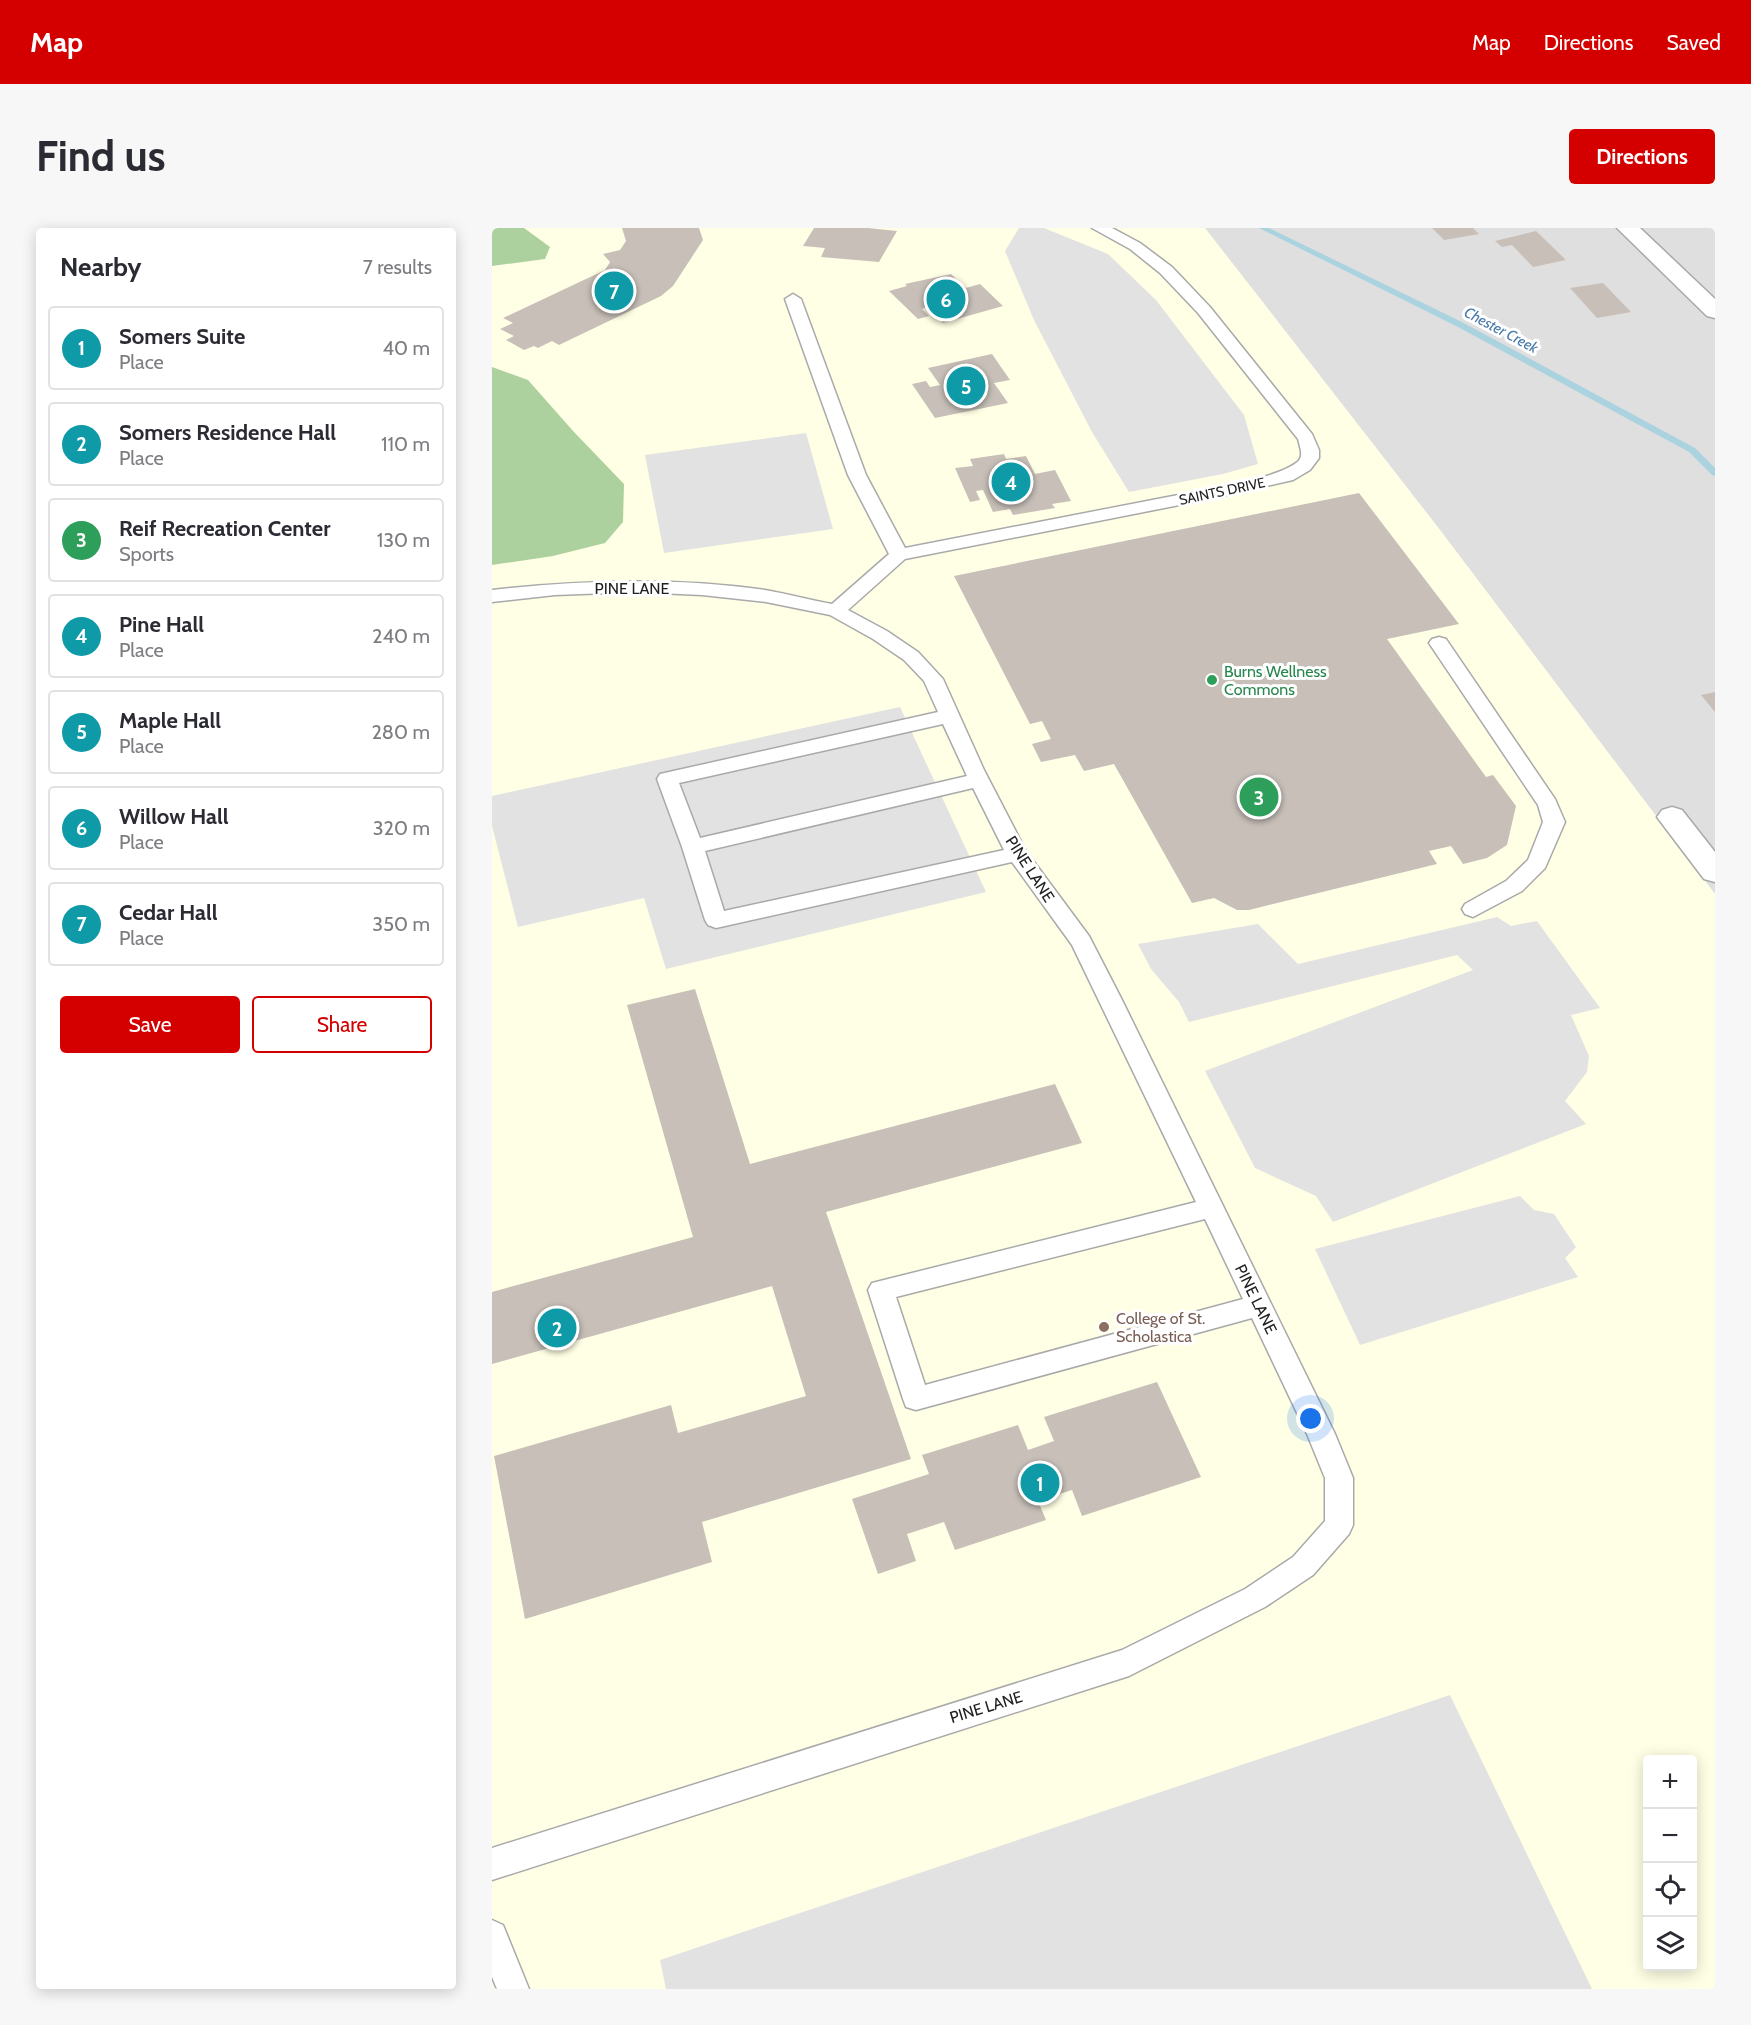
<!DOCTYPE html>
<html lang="en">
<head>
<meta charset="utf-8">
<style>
  :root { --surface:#fff; --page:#f7f7f7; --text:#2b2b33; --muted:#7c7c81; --line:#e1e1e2; --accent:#d40000 }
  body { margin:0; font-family:Cabin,sans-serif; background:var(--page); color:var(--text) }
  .controls { position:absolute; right:18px; bottom:18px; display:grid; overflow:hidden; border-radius:6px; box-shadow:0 3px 15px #0003 }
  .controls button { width:54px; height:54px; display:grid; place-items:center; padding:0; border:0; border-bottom:2px solid var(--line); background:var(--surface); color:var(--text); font:30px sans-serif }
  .you { position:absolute; left:819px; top:1191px; width:21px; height:21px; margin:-15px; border:4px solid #fff; border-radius:50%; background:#1a73e8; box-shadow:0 0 0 9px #1a73e833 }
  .badge { display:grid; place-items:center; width:39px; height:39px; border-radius:50%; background:var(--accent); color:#fff; font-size:20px; font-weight:700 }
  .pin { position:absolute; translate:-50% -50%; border:3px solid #fff; box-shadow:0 2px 6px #0006 }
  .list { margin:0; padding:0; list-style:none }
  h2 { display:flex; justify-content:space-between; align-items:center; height:78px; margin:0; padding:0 24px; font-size:26px }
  h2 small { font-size:20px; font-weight:400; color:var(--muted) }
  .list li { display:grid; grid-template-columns:39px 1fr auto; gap:18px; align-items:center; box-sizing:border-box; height:84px; margin:0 12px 12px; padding:0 12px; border:2px solid var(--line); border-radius:6px }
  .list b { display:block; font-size:22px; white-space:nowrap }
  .list p { margin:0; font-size:20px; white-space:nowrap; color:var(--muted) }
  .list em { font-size:20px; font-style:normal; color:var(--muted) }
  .actions { display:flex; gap:12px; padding:18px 24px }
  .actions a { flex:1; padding:14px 0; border:2px solid var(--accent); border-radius:6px; text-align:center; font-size:21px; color:var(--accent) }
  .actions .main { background:var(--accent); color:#fff }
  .icon { flex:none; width:33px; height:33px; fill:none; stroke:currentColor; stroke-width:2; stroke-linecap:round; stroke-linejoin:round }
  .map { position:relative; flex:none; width:1223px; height:1761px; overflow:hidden; border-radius:6px }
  header { display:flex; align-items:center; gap:36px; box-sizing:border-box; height:84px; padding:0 30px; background:var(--accent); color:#fff }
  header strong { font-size:28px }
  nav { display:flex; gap:33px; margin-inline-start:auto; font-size:21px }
  .intro { display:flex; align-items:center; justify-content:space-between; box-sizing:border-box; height:144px; padding:0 36px }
  h1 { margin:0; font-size:42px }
  .button { padding:15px 27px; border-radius:6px; background:var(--accent); color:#fff; font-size:21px; font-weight:700 }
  main { display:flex; gap:36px; padding:0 36px }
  aside { flex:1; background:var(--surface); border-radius:6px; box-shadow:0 3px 15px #0003 }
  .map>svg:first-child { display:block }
  .residential { fill:#e0dfdf }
  .education { fill:#ffffe5; fill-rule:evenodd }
  .forest { fill:#add19e }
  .parking { fill:#e2e2e2 }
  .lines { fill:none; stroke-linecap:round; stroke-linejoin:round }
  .stream { fill:#aad3df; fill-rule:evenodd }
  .building { fill:#c7bfb8 }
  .lane-casing { stroke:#a9a9a9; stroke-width:3 }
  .street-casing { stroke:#a9a9a9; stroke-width:3 }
  .lane { fill:#fff; fill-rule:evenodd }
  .street { fill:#fff; fill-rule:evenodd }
  .leisure-dot { fill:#2e9e5b; stroke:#fff; stroke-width:2 }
  .education-dot { fill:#8d6e63; stroke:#fff; stroke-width:2 }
  .labels { text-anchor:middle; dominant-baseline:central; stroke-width:6; stroke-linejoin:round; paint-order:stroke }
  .far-street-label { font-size:14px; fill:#222; stroke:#fff }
  .far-water-label { font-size:15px; font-style:italic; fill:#4a7aab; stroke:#fff }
  .street-label { font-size:16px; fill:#222; stroke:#fff }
  .leisure-label { font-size:16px; fill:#27864d; stroke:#fff; text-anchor:start }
  .education-label { font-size:16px; fill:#785e54; stroke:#fff; text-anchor:start }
</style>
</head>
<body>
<header>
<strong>Map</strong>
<nav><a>Map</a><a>Directions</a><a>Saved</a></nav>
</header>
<div class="intro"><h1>Find us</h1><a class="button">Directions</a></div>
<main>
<aside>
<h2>Nearby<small>7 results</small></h2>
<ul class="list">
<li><span class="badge" style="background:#0f9aa8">1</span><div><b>Somers Suite</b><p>Place</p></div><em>40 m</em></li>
<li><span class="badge" style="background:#0f9aa8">2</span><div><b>Somers Residence Hall</b><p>Place</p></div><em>110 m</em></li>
<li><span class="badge" style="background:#2e9e5b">3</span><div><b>Reif Recreation Center</b><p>Sports</p></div><em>130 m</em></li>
<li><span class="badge" style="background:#0f9aa8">4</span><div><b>Pine Hall</b><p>Place</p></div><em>240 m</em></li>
<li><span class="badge" style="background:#0f9aa8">5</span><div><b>Maple Hall</b><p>Place</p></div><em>280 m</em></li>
<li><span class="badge" style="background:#0f9aa8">6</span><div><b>Willow Hall</b><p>Place</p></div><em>320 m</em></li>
<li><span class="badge" style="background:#0f9aa8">7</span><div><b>Cedar Hall</b><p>Place</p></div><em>350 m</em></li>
</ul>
<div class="actions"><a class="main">Save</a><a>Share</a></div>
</aside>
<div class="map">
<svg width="1223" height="1761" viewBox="0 0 1223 1761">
  <rect width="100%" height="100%" fill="#f2efe9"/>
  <path class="residential" d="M713 0H1223V666L948 302Z"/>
  <path class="education" d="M0 0H713L948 302 1223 666V1761H0ZM1156 1532H1200V1738H1156Z"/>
  <g class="forest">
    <path d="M0 0H32L58 19 53 31 0 38Z"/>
    <path d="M0 139 36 152 82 204 132 256 131 294 113 315 61 328 0 337Z"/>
  </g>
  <g class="parking">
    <path d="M527 0H552L616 26 664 72 752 187 766 236 731 246 637 264 600 204 542 92 513 23Z"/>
    <path d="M314 205 341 301 172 325 153 227Z"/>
    <path d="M408 479 494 664 174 741 152 670 26 699 0 598V568Z"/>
    <path d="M1005 689 1019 698 1045 693 1108 780 1079 787 1097 828 1095 844 1073 873 1094 896 841 994 824 968 763 940 713 843 981 742 965 727 697 794 687 774 659 741 646 716 766 696 806 736Z"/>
    <path d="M1028 968 1042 982 1062 986 1084 1019 1073 1030 1086 1049 868 1117 823 1021Z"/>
    <path d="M958 1467 1100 1761H174L168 1732Z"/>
  </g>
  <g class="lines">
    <path class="stream" d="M767 0H777L970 94 1203 220 1223 240V248L1220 247 1197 224 964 98Z"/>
  </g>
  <g class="building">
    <path d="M130 0H207L211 12 181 58 169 68 67 117 60 113 46 120 42 118 32 122 14 112 22 108 8 101 21 95 11 90 113 42 118 34 111 26 128 22 134 13Z"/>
    <path d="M322 0H376L405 3 387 34 329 29 333 20 311 18Z"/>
    <path d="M940 0H981L987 6 952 12Z"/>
    <path d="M1044 3 1074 32 1041 39 1020 17 1010 19 1003 13Z"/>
    <path d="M459 46 474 60 488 56 511 78 451 95 435 79 430 81 437 88 426 91 397 63 415 58 413 56Z"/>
    <path d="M1111 55 1139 84 1105 90 1078 60Z"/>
    <path d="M500 126 518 152 502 155 516 175 443 190 420 156 434 153 438 159 448 157 436 140Z"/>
    <path d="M512 226 514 231 534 228 543 246 563 242 579 273 560 276 563 280 521 287 518 281 501 284 491 262 484 263 488 272 478 274 463 240 481 238 478 231Z"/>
    <path d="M867 265 967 396 895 411 994 549 1001 547 1024 578 1015 617 995 630 971 636 959 618 937 623 945 636 757 682H745L722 670 700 675 622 536 592 543 583 527 549 534 540 516 559 511 550 493 538 496 462 348Z"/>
    <path d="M1223 464V484L1209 467Z"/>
    <path d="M203 761 258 936 563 856 590 915 334 984 419 1231 210 1294 220 1334 33 1391 2 1228 179 1177 186 1205 314 1168 280 1058 0 1136V1064L201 1009 135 777Z"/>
    <path d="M665 1154 709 1249 590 1288 580 1262 546 1273 554 1292 463 1322 452 1294 415 1306 424 1333 386 1346 360 1271 437 1246 430 1227 526 1197 536 1222 562 1213 552 1189Z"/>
  </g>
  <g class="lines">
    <defs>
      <g id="lane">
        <path d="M600 0H620L648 15 680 39 718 79 820 206 827 222V230L818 242 801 252 718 271 413 331 356 382 395 403 426 424 451 451 492 542 534 623 597 708 630 772 843 1206 861 1250V1297L857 1306 821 1347 773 1379 637 1448 0 1652V1620L630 1422 753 1361 801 1329 833 1293V1250L815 1206 760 1090 424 1182 414 1179 411 1171 376 1062 380 1055 704 974 580 717 520 634 224 700 216 697 213 692 190 619 165 551 168 546 446 484 432 453 412 432 381 411 338 387 274 374 210 367 143 364 63 367 0 374V362C91 352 182 349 273 362 296 366 318 372 340 376L397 326 356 247 293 71 301 66 309 71 374 247 413 320C502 303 592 285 681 268 711 262 781 252 804 235 813 229 808 220 806 211L706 85 668 45 638 21ZM451 496 475 548 208 610 187 555ZM481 560 512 622 232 683 213 623ZM713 991 751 1071 433 1157 404 1069Z"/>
        <path d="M947 409 954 411 1063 571 1073 594 1053 640 1030 663 981 689 973 686 970 681 973 676 1014 653 1036 632 1051 594 1046 577 937 415 940 411Z"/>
        <path d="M0 1692 11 1697 37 1761H5L0 1749Z"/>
      </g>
      <g id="street">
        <path d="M1125 0H1148L1223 71V90L1215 88Z"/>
        <path d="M1180 579 1190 582 1223 624V654L1212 651 1165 589 1170 582Z"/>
      </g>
    </defs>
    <use href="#lane" class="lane-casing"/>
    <use href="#street" class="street-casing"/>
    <use href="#lane" class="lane"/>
    <use href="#street" class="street"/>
  </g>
  <circle class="leisure-dot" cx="720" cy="452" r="6"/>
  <circle class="education-dot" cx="612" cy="1099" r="6"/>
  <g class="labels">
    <g class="far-street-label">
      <text transform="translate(730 263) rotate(-12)">SAINTS DRIVE</text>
    </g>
    <g class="far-water-label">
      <text transform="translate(1009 102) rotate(28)">Chester Creek</text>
    </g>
    <g class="street-label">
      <text x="140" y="360">PINE LANE</text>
      <text transform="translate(538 641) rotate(57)">PINE LANE</text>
      <text transform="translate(764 1071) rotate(64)">PINE LANE</text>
      <text transform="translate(494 1479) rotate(-17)">PINE LANE</text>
    </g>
    <g class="leisure-label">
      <text x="732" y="443">Burns Wellness<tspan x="732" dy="18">Commons</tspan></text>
    </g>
    <g class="education-label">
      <text x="624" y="1090">College of St.<tspan x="624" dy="18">Scholastica</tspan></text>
    </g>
  </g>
</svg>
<div class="controls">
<button>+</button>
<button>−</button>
<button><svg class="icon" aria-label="locate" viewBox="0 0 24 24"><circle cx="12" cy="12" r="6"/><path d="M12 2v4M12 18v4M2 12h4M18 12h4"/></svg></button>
<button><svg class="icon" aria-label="layers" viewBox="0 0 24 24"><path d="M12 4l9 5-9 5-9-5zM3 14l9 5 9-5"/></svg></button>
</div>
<div class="you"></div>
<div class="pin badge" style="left:548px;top:1255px;background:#0f9aa8">1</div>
<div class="pin badge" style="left:65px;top:1100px;background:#0f9aa8">2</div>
<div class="pin badge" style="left:767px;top:569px;background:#2e9e5b">3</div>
<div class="pin badge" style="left:519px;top:254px;background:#0f9aa8">4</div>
<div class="pin badge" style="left:474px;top:158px;background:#0f9aa8">5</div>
<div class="pin badge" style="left:454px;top:71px;background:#0f9aa8">6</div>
<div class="pin badge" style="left:122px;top:63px;background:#0f9aa8">7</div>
</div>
</main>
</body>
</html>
